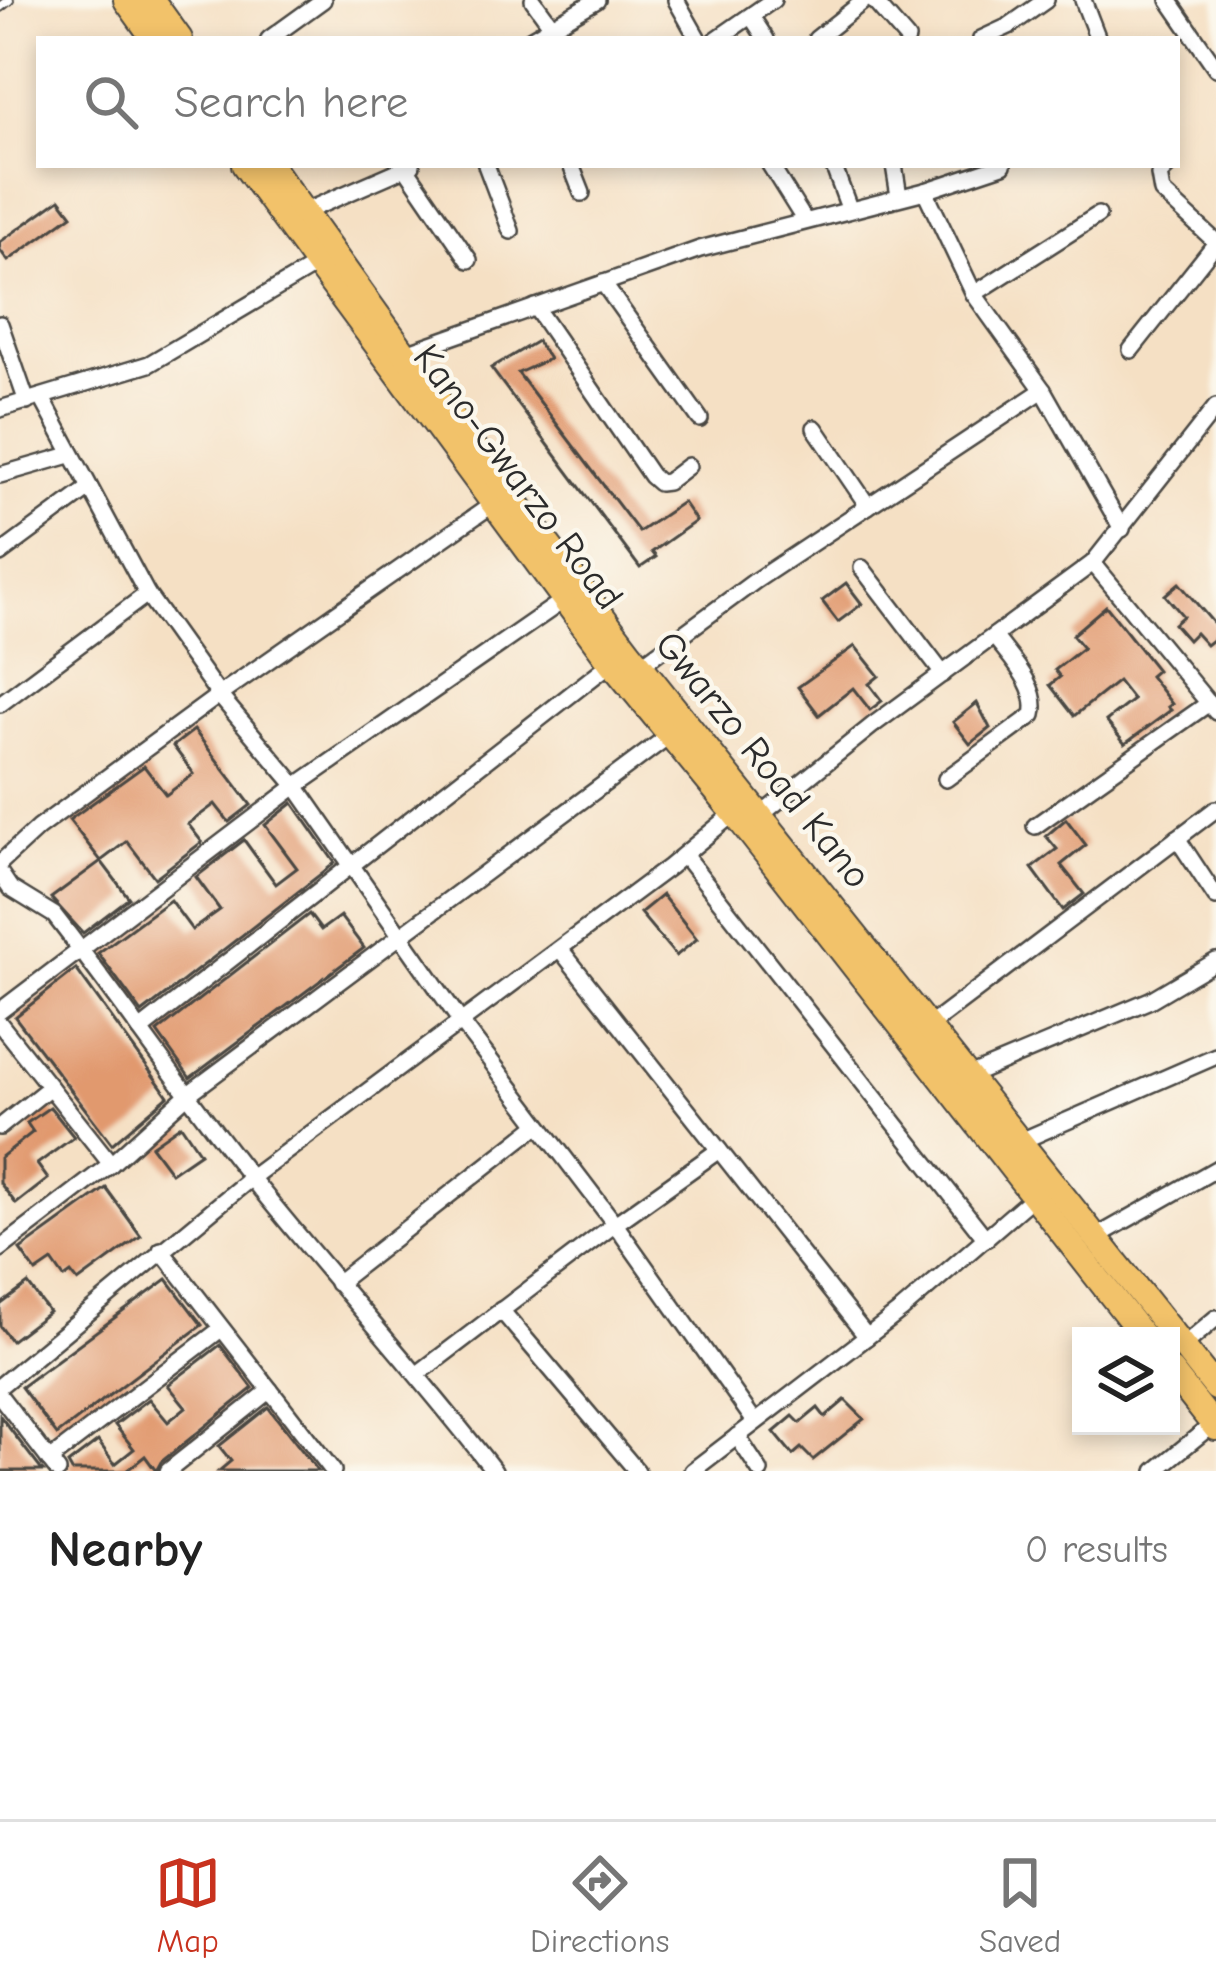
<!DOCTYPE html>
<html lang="en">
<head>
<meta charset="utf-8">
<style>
  :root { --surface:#fff; --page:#f2f2f2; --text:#222; --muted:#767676; --line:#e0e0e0; --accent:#c8321e }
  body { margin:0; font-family:"Comic Neue",sans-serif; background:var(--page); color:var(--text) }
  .controls { position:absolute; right:36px; bottom:36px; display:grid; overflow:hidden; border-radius:0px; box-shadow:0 6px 18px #0003 }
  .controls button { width:108px; height:108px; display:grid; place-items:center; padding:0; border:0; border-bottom:3px solid var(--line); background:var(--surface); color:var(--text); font:60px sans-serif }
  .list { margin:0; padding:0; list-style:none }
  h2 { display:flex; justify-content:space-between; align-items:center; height:156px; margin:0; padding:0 48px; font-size:51px }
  h2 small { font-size:39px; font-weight:400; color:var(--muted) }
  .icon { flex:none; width:66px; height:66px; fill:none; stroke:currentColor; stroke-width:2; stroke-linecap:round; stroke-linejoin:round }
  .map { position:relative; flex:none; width:1216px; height:1471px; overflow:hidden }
  .search { position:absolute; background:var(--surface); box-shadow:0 6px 18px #0003; left:36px; right:36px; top:36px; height:132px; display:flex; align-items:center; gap:30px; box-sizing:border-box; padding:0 42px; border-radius:0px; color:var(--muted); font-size:45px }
  .sheet { height:348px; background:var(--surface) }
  nav { display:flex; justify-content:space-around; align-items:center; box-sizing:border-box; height:168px; border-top:3px solid var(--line); background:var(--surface); font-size:33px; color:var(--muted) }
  nav a { display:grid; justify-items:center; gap:6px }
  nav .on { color:var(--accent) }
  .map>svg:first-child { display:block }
  .building { fill:#e1996e }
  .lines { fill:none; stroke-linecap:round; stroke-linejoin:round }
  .lane-casing { stroke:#494642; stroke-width:12 }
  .street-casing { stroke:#494642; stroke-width:20 }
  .primary-casing { stroke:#494642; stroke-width:28 }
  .lane { stroke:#fff; stroke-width:8 }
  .street { stroke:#fff; stroke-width:15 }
  .primary { stroke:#f2c26a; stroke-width:24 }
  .labels { text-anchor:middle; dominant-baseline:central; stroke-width:9; stroke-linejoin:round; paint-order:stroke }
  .street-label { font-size:39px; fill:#2b2b2b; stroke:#fbf7ec }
</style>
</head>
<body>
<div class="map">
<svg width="1216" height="1471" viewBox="0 0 1216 1471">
  <rect width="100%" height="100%" fill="#fbf7ec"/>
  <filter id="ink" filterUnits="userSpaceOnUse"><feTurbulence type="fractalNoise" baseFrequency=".00833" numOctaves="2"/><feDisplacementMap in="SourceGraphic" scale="24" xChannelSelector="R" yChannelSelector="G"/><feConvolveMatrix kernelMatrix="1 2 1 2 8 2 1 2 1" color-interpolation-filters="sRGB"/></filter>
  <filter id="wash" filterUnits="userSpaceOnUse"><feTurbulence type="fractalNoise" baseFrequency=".004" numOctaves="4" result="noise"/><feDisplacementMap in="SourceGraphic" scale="48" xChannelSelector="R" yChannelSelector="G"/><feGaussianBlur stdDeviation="2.7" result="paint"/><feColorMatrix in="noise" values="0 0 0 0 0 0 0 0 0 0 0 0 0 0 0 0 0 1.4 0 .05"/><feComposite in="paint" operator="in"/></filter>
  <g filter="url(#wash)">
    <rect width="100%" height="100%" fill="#f5e0c4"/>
    <g id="blocks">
      <g class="building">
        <path d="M60 199 72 215 8 261 0 250V242Z"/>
        <path d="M537 341 549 359 518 373 639 532 683 502 696 521 652 552 656 557 640 568 491 368Z"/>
        <path d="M846 583 862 604 838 622 822 601Z"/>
        <path d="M1179 583 1216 626V637L1206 645 1195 633 1188 640 1174 624 1183 616 1165 595Z"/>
        <path d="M1106 606 1157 670 1150 676 1172 704 1168 707 1171 710 1125 744 1106 721 1133 700 1118 681 1074 716 1050 685 1060 677 1055 670 1083 648 1072 635Z"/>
        <path d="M855 646 879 676 869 684 882 701 870 710 853 688 819 715 798 687Z"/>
        <path d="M977 703 990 728 970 744 953 722Z"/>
        <path d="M194 730 251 805 229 822 215 804 188 824 202 842 155 878 127 841 101 861 69 820 144 766 166 795 194 774 173 746Z"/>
        <path d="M293 803 335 863 142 1013 98 953 170 900 192 930 220 910 196 877 244 840 276 884 297 868 265 825Z"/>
        <path d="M1066 819 1086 845 1061 865 1084 894 1063 910 1032 868 1057 849 1046 836Z"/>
        <path d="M101 861 129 898 83 933 51 898Z"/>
        <path d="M662 895 697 939 676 956 640 913Z"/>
        <path d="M309 914 321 930 340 916 364 948 190 1078 157 1032Z"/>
        <path d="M76 969 168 1096 112 1144 15 1017Z"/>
        <path d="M50 1107 74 1137 37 1164 48 1179 16 1204 0 1183V1158L33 1132 27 1123Z"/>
        <path d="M181 1125 200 1153 171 1173 151 1146Z"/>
        <path d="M106 1188 141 1236 78 1282 71 1273 64 1278 52 1261 36 1272 20 1250Z"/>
        <path d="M167 1279 202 1325 57 1435 21 1387Z"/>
        <path d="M28 1284 49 1312 11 1341 0 1326V1305Z"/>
        <path d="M220 1345 253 1388 161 1462 156 1471 145 1456 126 1471H72L68 1464 98 1441 115 1464 134 1449 115 1425 149 1399 168 1422 186 1407 168 1385Z"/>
        <path d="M845 1400 864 1419 813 1460 801 1448 793 1455 774 1432 793 1416 800 1423 818 1408 825 1417Z"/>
        <path d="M268 1407 318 1471H219L231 1461 219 1446Z"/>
        <path d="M0 1416 40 1468 43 1471H0Z"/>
      </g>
    </g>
  </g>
  <g filter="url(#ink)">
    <use href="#blocks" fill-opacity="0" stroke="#494642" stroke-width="3"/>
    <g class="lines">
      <defs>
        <path id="lane" d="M0 7 9 0"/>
        <g id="street">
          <path d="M533 0 552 26"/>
          <path d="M676 0 698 39"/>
          <path d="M873 0 907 39"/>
          <path d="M1083 0 1098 39"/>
          <path d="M1169 0 1216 68"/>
          <path d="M751 16 766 39"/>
          <path d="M269 39 323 0"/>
          <path d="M530 39 597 0"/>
          <path d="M717 39 773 0"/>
          <path d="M816 39 865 0"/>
          <path d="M981 39 1009 26 1046 0"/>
          <path d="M486 165 511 231"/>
          <path d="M571 165 582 193"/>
          <path d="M770 165 805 221"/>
          <path d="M833 165 849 208"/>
          <path d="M894 165 899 196"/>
          <path d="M1169 165 1159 175 1162 192 1216 242"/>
          <path d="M406 168 469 260"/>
          <path d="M925 191 974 294 1043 390 1122 529"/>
          <path d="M304 212 412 165"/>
          <path d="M603 283 700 419"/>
          <path d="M974 294 1098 215"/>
          <path d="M535 307 651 476 659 483 667 482 688 466"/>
          <path d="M0 324 27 402"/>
          <path d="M1131 350 1216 243"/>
          <path d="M406 353 700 249 925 191 1003 165"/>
          <path d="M42 398 147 594 219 695 296 786 461 1022 615 1224 755 1422"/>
          <path d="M0 409 149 364 316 265"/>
          <path d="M815 428 868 506"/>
          <path d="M0 475 70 455"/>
          <path d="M0 554 88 489"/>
          <path d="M1093 563 1216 712"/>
          <path d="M862 568 943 674"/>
          <path d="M641 665 755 581 1043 390"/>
          <path d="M0 704 147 594"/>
          <path d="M946 779 1033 715C1040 687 1010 658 994 636"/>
          <path d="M761 815 873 725 1093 563 1216 407"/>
          <path d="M1035 826 1209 703"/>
          <path d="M1177 838 1216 897"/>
          <path d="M684 855 986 1239"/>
          <path d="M0 863 38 828 219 695 493 504"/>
          <path d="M0 873 10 888 54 915C122 1002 184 1094 253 1180 332 1279 417 1371 494 1471"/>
          <path d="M560 949 867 1337"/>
          <path d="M0 1011 296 786 564 600"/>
          <path d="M0 1024 111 1164"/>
          <path d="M929 1026 1216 809"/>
          <path d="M140 1030 611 663"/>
          <path d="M969 1076 1150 1000 1216 961"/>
          <path d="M0 1127 50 1087"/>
          <path d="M1021 1141 1216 1056"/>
          <path d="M1096 1237 1216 1169"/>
          <path d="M0 1249 111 1164 187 1095 671 734"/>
          <path d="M161 1250 333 1471"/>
          <path d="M337 1283 537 1126"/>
          <path d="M501 1310 637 1471"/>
          <path d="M1183 1346 1216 1318"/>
          <path d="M419 1373 615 1224 719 1150"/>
          <path d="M0 1386 251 1178 669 867 734 813"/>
          <path d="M0 1396 58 1471"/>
          <path d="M737 1436 760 1471"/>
          <path d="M49 1460 221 1329"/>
          <path d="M168 1471 270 1390"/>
          <path d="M692 1471 902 1310 1033 1197"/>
          <path d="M1155 1471 1213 1424"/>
        </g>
        <g id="primary">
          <path d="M126 0 154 39"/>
          <path d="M152 0 180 39"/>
          <path d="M244 165 611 663 734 813 1143 1336"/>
          <path d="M270 165 440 402 629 651 1216 1388"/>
          <path d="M1171 1371 1216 1428"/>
        </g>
      </defs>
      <use href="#lane" class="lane-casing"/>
      <use href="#street" class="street-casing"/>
      <use href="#primary" class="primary-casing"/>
      <use href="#lane" class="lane"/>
      <use href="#street" class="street"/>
      <use href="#primary" class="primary"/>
    </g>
  </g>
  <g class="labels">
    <g class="street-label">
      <text transform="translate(518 477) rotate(53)">Kano-Gwarzo Road</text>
      <text transform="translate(763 760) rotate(51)">Gwarzo Road Kano</text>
    </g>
  </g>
</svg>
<div class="controls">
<button><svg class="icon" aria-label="layers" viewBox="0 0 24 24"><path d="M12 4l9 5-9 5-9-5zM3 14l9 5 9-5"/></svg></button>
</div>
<div class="search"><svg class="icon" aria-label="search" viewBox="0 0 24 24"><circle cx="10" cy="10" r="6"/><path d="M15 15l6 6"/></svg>Search here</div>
</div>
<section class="sheet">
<h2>Nearby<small>0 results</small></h2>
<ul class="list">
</ul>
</section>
<nav>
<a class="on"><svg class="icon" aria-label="map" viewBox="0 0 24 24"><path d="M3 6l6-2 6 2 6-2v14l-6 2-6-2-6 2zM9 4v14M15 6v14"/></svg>Map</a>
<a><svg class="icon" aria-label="directions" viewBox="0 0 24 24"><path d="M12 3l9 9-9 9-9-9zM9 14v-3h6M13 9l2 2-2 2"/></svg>Directions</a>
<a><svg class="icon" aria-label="saved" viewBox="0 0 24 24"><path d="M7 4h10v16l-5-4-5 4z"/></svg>Saved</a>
</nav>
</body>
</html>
